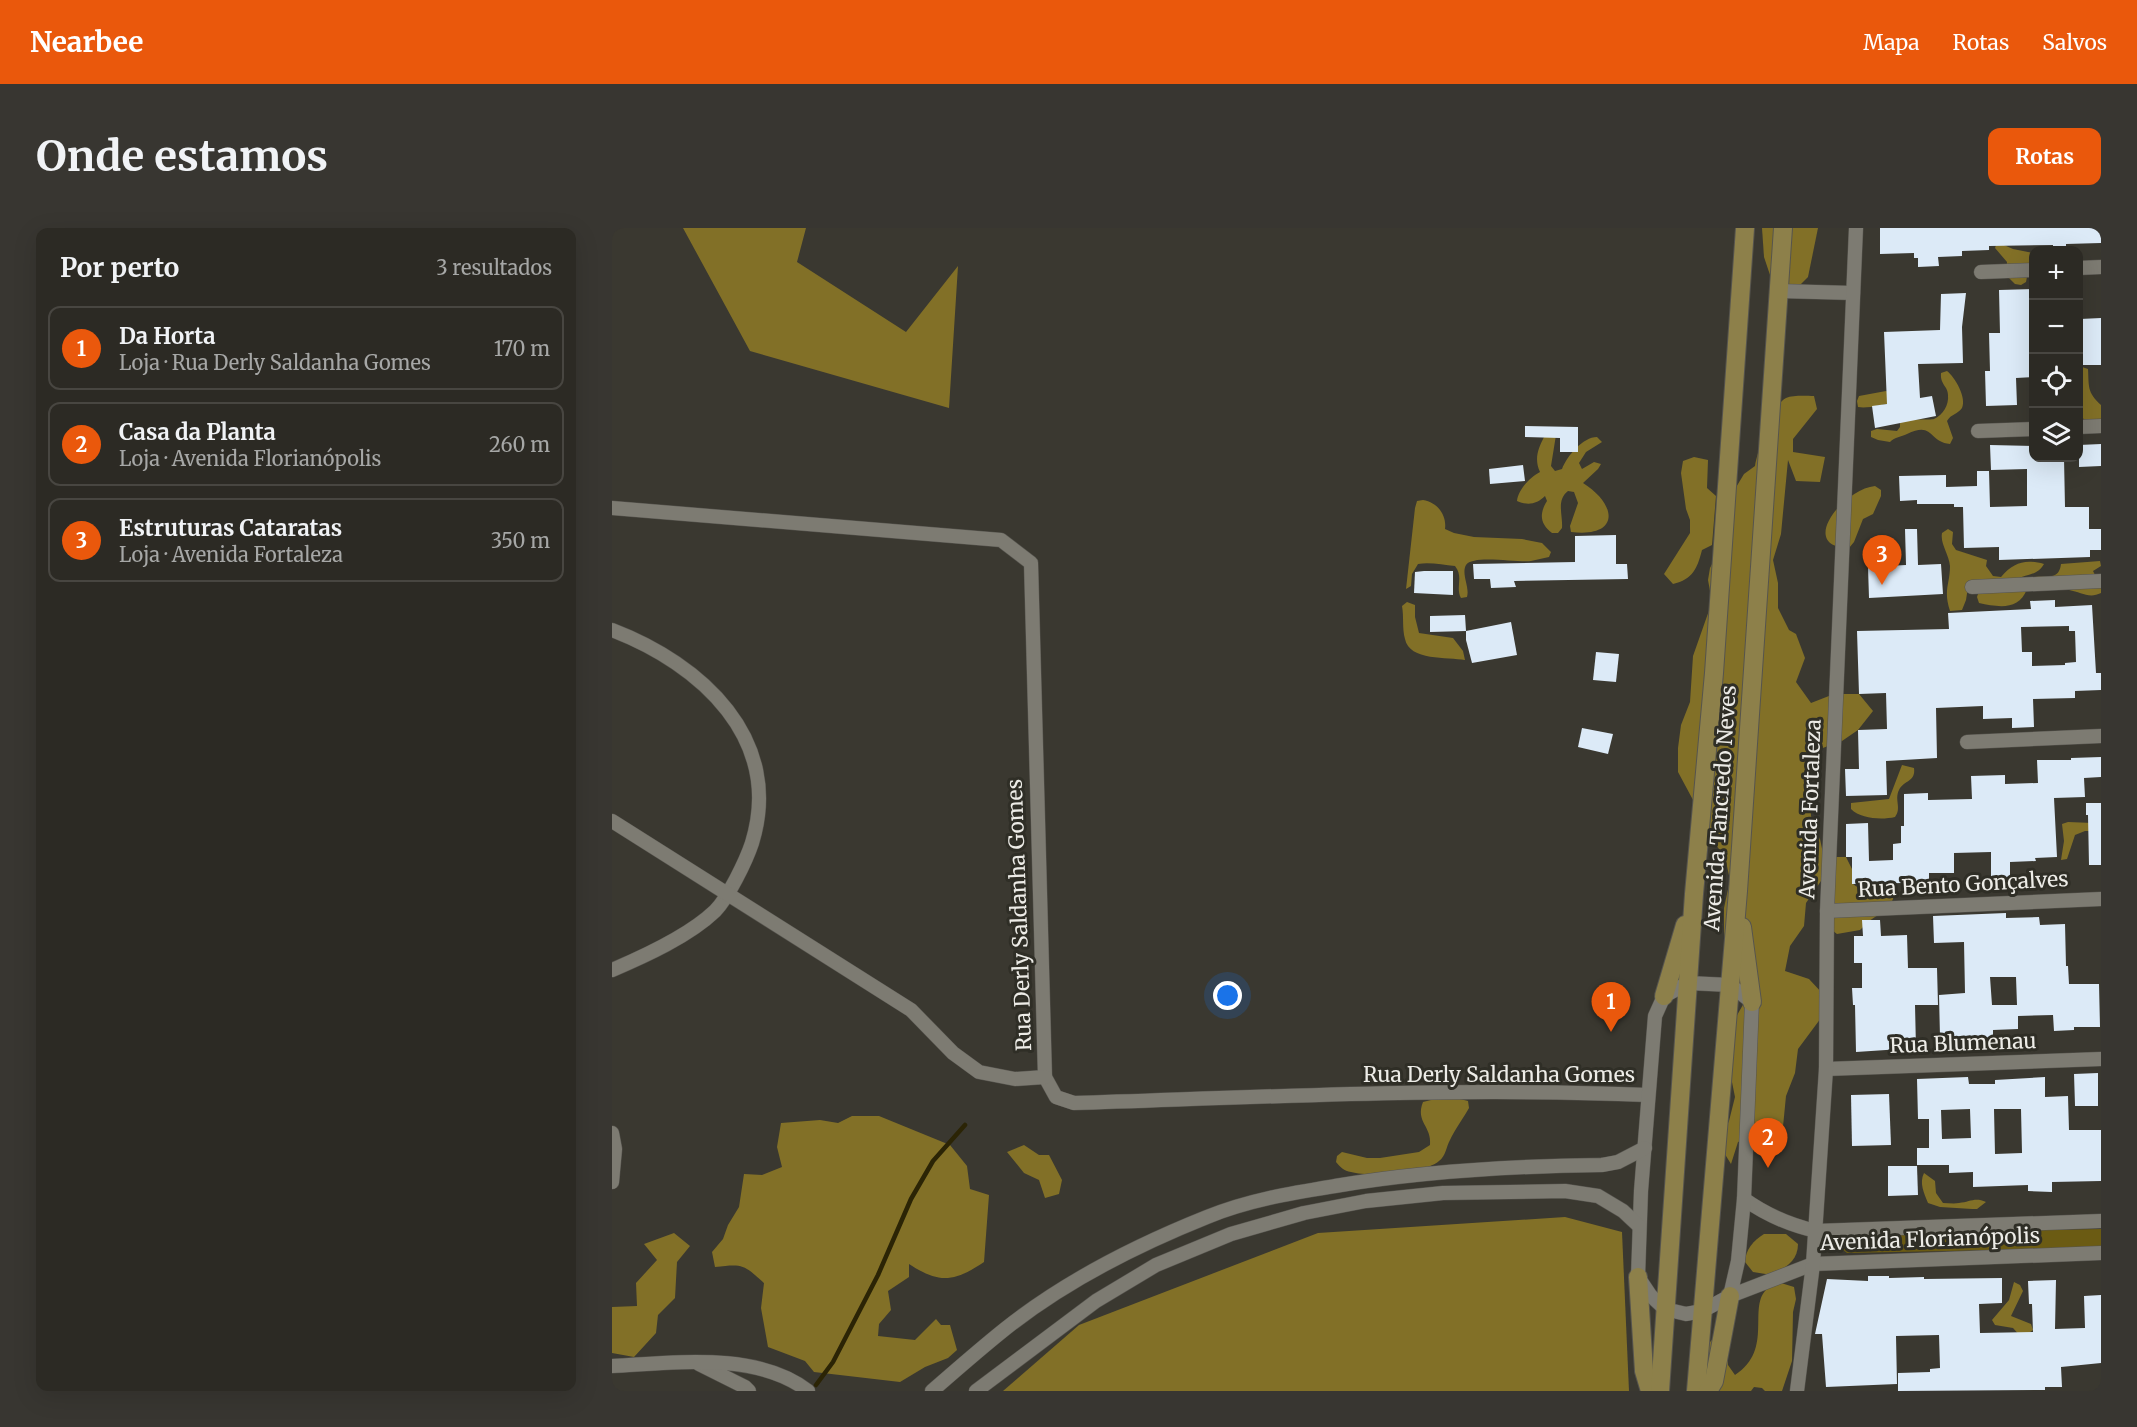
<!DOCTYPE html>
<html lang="pt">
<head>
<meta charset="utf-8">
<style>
  :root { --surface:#2c2a24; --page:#383631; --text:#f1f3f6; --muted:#a6a7a6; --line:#484641; --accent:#ea580c }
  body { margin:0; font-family:Merriweather,serif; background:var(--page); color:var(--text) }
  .controls { position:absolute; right:18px; top:18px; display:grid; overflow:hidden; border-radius:12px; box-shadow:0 6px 24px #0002 }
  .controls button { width:54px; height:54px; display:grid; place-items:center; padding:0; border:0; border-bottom:2px solid var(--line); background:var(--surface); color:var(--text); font:30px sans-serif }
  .you { position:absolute; left:616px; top:768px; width:21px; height:21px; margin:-15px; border:4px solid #fff; border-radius:50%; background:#1a73e8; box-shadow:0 0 0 9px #1a73e833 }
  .badge { display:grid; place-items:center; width:39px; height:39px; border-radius:50%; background:var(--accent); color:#fff; font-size:20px; font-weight:700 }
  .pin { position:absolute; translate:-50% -50px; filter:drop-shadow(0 2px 3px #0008) }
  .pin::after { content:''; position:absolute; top:32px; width:21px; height:18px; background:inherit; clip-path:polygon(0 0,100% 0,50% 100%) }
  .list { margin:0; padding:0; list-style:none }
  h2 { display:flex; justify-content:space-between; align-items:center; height:78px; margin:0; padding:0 24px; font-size:26px }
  h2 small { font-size:20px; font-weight:400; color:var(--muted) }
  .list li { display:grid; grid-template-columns:39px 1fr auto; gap:18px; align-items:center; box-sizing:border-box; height:84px; margin:0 12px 12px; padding:0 12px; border:2px solid var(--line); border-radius:12px }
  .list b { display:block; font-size:22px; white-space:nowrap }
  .list p { margin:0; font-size:20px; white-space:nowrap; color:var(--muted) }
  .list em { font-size:20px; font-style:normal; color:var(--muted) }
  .icon { flex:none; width:33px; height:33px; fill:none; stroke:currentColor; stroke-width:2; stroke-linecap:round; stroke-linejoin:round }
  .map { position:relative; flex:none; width:1489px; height:1163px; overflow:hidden; border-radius:12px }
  header { display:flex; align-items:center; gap:36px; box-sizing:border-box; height:84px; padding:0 30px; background:var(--accent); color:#fff }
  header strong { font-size:28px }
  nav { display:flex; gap:33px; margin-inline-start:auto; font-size:21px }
  .intro { display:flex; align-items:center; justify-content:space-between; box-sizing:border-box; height:144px; padding:0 36px }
  h1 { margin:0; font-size:42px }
  .button { padding:15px 27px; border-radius:12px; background:var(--accent); color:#fff; font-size:21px; font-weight:700 }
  main { display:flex; gap:36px; padding:0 36px }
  aside { flex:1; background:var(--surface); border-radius:12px; box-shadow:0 6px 24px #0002 }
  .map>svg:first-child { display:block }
  .green { fill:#6b5b13 }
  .forest { fill:#827027 }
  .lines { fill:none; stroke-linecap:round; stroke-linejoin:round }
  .stream { stroke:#2b2405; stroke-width:4.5 }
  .building { fill:#dceaf7; fill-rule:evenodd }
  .minor-casing { stroke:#56544e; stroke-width:15 }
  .major-casing { stroke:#56544e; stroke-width:20 }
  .minor { stroke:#7d7b72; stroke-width:14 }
  .major { stroke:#8d804a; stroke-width:18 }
  .labels { text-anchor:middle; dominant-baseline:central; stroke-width:6; stroke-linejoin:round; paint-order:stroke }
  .street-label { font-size:21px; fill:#edece7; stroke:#2f2e26 }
</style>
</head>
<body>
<header>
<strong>Nearbee</strong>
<nav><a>Mapa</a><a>Rotas</a><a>Salvos</a></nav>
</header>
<div class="intro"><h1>Onde estamos</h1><a class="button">Rotas</a></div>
<main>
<aside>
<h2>Por perto<small>3 resultados</small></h2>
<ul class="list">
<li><span class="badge">1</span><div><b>Da Horta</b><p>Loja · Rua Derly Saldanha Gomes</p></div><em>170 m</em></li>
<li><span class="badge">2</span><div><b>Casa da Planta</b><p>Loja · Avenida Florianópolis</p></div><em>260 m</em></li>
<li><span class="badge">3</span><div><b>Estruturas Cataratas</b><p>Loja · Avenida Fortaleza</p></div><em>350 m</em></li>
</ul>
</aside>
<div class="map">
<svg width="1489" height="1163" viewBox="0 0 1489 1163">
  <rect width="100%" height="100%" fill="#3a3830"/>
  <path class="green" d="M1489 1001V1020L1235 1025 1230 1021 1231 1009 1235 1006Z"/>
  <g class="forest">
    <path d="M71 0H194L185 34 294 104 346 38 337 180 138 123Z"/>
    <path d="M1150 0H1206L1196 49 1183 62 1160 53 1152 29Z"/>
    <path d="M1385 14 1401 21 1421 25V44L1415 49 1414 54 1409 57 1403 56 1394 47 1395 34 1383 20Z"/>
    <path d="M1470 139 1476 141C1477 159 1475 164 1489 177V197C1484 196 1479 196 1475 194 1461 185 1467 156 1466 142Z"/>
    <path d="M1335 143C1343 149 1355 170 1350 180 1346 186 1339 186 1335 193L1341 210 1338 216C1316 214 1322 193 1295 206 1289 209 1283 209 1278 214L1266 212 1259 209V203L1265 201 1285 203 1288 199V192C1294 191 1319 192 1322 191 1331 187 1337 177 1336 167 1336 158 1328 157 1329 145Z"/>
    <path d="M1274 163 1283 167 1282 175C1271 176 1256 181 1246 179L1245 173 1247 168Z"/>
    <path d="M1202 168 1205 181 1181 211V224L1213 229 1208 254 1184 253 1176 232 1169 306 1161 332 1166 355V380L1177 402 1184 406 1193 430 1184 454 1199 475 1222 466H1247L1261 483 1246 502 1230 513 1208 521 1196 542 1199 588 1208 611 1213 635 1222 629H1234L1241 643V656C1251 664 1260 663 1272 661L1282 668 1278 679 1257 693 1248 702 1225 706 1216 699 1211 650 1194 675 1192 698 1178 718 1173 743 1197 751 1211 766 1209 790 1186 821 1183 845 1174 868 1169 919 1150 906 1126 914 1119 936 1106 915 1117 893 1123 869 1118 844 1120 796 1132 775 1129 750 1116 729 1112 704V680L1118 652 1113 629 1098 609 1088 585 1066 544V520L1069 497 1078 474 1081 428 1100 374 1096 352 1098 340 1103 330 1120 266 1132 246 1143 238C1146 222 1159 178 1174 170 1181 167 1194 168 1202 168Z"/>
    <path d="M944 207 939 238 943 243 950 241C955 228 971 209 985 209L990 214 974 224 967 235 970 241 982 234 989 236 986 241 971 255C1006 277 1008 310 959 304L958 298 966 275 962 264 956 263C944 272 951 287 950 300L946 305H940C928 296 927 286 935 273L933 268C925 276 916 278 905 273 906 262 918 249 928 244 922 231 926 221 932 209Z"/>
    <path d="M1082 229 1096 232 1095 260 1104 268 1100 317 1090 322C1085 341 1081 351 1061 356L1052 346 1078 305V292L1074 281 1069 245 1071 233Z"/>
    <path d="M1263 258 1269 262V268L1261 286 1251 291 1242 314 1237 320C1185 319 1231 261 1263 258Z"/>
    <path d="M811 272C825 274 835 287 833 301L842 305 862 309 910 311 930 315 939 324 937 329C931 330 925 332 919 333 906 335 861 326 854 337 849 346 858 359 855 369L849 370C843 359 852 349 843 338 831 337 818 334 806 336L800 346 799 358 794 361 803 280 805 273Z"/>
    <path d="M1336 301 1341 304 1340 316 1344 322 1375 332 1374 338 1381 348 1389 349C1402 334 1413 331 1432 336 1424 350 1410 345 1399 355 1407 354 1415 351 1423 349 1434 347 1447 353 1449 336L1488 333 1489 338 1481 343 1489 359V365C1477 371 1469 364 1457 362 1443 360 1429 358 1415 361 1407 383 1386 379 1367 375L1365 369 1367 363 1356 359 1354 372 1350 382 1338 383C1331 362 1338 356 1338 338 1337 326 1328 316 1330 305Z"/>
    <path d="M795 374 803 377V389L807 405 841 410 851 423 853 432C836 429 797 433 793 411 790 400 792 389 790 378Z"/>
    <path d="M1290 537 1302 540C1304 554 1292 552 1287 562 1282 572 1290 580 1283 589 1270 592 1249 591 1239 581V575L1277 571Z"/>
    <path d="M1456 594 1481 595 1480 603H1473L1463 607 1455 631 1449 632 1452 613 1450 596Z"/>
    <path d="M831 869 844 870 856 873 857 880C851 891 843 901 838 912 834 919 834 928 827 933 812 946 758 949 739 944 732 943 728 939 724 934L725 928 730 924 755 930H768L807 924 818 917C820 898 803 894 811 874Z"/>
    <path d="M240 888H267L338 917 355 938 358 961 377 967 372 1034C341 1055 326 1055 297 1036V1049L276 1063 279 1082 267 1096 266 1108 303 1112 324 1091 329 1097H338L345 1122 336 1130 313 1139 288 1154 202 1144 193 1133 156 1119 149 1080 152 1055C131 1036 131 1036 103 1039L100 1024 111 1011 116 997 127 979 132 946 150 947 170 939 165 919 169 895 208 892 226 895Z"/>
    <path d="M412 917 427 927H437L450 952 447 966 433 970 427 952 412 945 395 924Z"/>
    <path d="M1312 945 1323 953 1324 965 1331 975C1336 975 1342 976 1347 975 1358 974 1363 969 1374 974L1365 981H1360L1328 979 1316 975C1312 965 1307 955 1312 945Z"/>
    <path d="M953 989 1010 1004 1017 1163H391L467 1097 706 1005Z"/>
    <path d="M62 1005 78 1018 65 1034 63 1070 46 1087 44 1105 22 1129 0 1125V1079L25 1078 24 1055 45 1032 32 1016Z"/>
    <path d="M1152 1006H1174L1186 1016C1186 1033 1173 1040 1160 1047L1141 1044 1133 1034C1133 1022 1142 1012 1152 1006Z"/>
    <path d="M1402 1054 1408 1057 1411 1063 1399 1088 1419 1096 1421 1102 1410 1110 1401 1100 1383 1097 1380 1092 1397 1072Z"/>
    <path d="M1169 1055 1182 1059 1184 1071 1181 1084 1180 1133 1170 1163H1153L1150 1160 1142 1159 1139 1163H1090L1096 1116 1104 1108 1116 1124V1137L1123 1147C1163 1121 1134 1078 1156 1060 1159 1058 1165 1057 1169 1055Z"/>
  </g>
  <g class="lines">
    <path class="stream" d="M204 1157 221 1134 266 1047 299 971 321 933 353 897"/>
  </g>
  <g class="building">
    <path d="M1268 0H1489V15L1454 16V22H1441V17L1377 18V22L1350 23V28L1326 29 1327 38 1306 39V30H1302V25L1268 26Z"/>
    <path d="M1422 61V149L1404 150 1405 177 1374 178 1373 143H1378L1377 105H1388L1387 62Z"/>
    <path d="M1354 65 1350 99 1351 135 1306 136 1308 170 1320 168 1324 188 1263 200 1260 178 1275 176 1272 104 1328 102 1329 66Z"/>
    <path d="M1489 90V137H1469L1468 91Z"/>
    <path d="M913 198 966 199V224H948V210L913 209Z"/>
    <path d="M1489 216V238L1467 239V217Z"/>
    <path d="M1378 217 1422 218V230H1452L1453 279H1477V301H1489V322H1478V329L1387 332V319L1352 320 1351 279H1342V276H1305V272L1288 273 1287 248 1334 247V259L1365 258V243H1377L1378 279 1415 278V241L1379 242Z"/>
    <path d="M911 237 913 253 878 256 877 241Z"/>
    <path d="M1293 301H1305L1306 337 1329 336 1331 366 1257 370 1256 339 1294 337Z"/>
    <path d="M1004 307V336H1015L1016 351 902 353 904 359 879 360 878 351H862L861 336 963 334V308Z"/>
    <path d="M812 343H841V367L802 365 803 344Z"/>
    <path d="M1443 372V379L1480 377 1484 445H1489V462L1463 463V470L1421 471 1422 499 1400 500V490L1371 491V478L1324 480 1325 530 1274 533 1275 567 1234 568 1233 541H1247L1246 502 1275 501 1274 465 1247 466 1245 403 1337 401 1336 385 1419 381 1418 373ZM1457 398V403H1463L1464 434 1453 435V437L1420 438V424H1410L1409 399Z"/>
    <path d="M853 387 854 403 818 404V388Z"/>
    <path d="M899 394 905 427 860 435 854 412V403Z"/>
    <path d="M984 424 1007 426 1004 454 981 452Z"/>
    <path d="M970 500 1001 506 996 526 966 519Z"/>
    <path d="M1489 529V549L1472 550 1473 569 1442 570 1445 629 1423 630 1424 633 1398 634V658L1379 659V624L1342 625V645H1317V664H1292L1291 655 1240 656V629H1234V596L1256 595 1257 633 1281 632V616L1289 615V598H1292V566L1316 565V572L1360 571 1359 548 1393 547V556L1426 555 1425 532H1459V530Z"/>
    <path d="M1474 575H1489V637H1477L1476 587H1474Z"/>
    <path d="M1394 685V690L1427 689 1428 697 1453 696 1454 738H1456L1457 756H1487L1488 799H1462V802L1442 803 1441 787 1406 788V801L1381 802V817H1361V808L1328 809 1327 767 1353 765 1352 714 1322 715 1321 688ZM1378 749H1404L1405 777H1380Z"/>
    <path d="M1250 692H1268L1269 708 1295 707 1296 740H1325L1326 777H1303L1304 820 1244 824 1243 777H1241L1240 760H1250V735H1242V708H1251Z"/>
    <path d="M1486 845V878H1463L1462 846Z"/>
    <path d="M1356 849 1357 856H1383V852L1433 849V869L1456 868 1457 902H1489V953L1440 954V964L1416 963V957L1361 959V944L1337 945V937H1305V920H1317V891H1306L1305 851ZM1358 881 1359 910 1330 911 1329 882ZM1382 881H1409L1410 925 1383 926Z"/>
    <path d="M1277 866 1279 917 1240 918 1239 867Z"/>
    <path d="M1276 938H1305L1306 967 1276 968Z"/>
    <path d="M1256 1048H1277V1050L1312 1049V1051L1390 1050V1075L1367 1076 1368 1105 1421 1104 1420 1076H1417L1416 1053 1444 1052 1443 1101 1473 1100 1472 1068 1489 1067V1135L1449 1139 1450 1159H1433V1162L1286 1163V1145L1318 1144V1141L1328 1140 1327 1107 1284 1108 1285 1156 1214 1159 1210 1106H1203L1215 1051 1256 1053Z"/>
  </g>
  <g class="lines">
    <defs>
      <g id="minor">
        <path d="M1466 40 1489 39"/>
        <path d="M1369 44 1422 42"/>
        <path d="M1167 63 1241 65"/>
        <path d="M1466 199 1489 198"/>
        <path d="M1366 203 1422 201"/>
        <path d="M0 280 389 312 419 335 433 849 444 869 462 875C653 869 845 859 1036 867"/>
        <path d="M1360 359 1489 353"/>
        <path d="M0 402C89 436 172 511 140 615 134 633 116 670 103 683 77 708 33 728 0 742"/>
        <path d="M1355 514 1489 508"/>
        <path d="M0 593 299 782 341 825 367 844 403 851 433 849"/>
        <path d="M1215 683 1489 671"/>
        <path d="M1214 841 1489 831"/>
        <path d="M0 905 3 921 0 954"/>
        <path d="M1132 971C1153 986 1178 997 1204 1003L1489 993"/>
        <path d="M1118 1068 1126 1033 1132 971 1140 774 1118 757 1076 755 1052 768 1043 788 1029 963 1026 1049 1038 1067 1053 1081 1074 1086 1090 1083 1118 1068 1201 1036 1489 1025"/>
        <path d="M87 1136 133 1159 137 1163"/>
        <path d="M0 1138C61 1135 145 1123 196 1163"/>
        <path d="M320 1163C344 1142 368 1121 393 1101 452 1054 525 1017 595 989 636 972 680 965 723 958 812 943 900 938 990 937L1006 934 1033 920"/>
        <path d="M364 1163 484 1073 544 1037 619 1006 692 985 754 973 831 965 953 963 986 968 1011 983 1027 998"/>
        <path d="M1185 1163 1201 1036 1214 841 1215 683 1244 0"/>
      </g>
      <g id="major">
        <path d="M1130 699 1140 774"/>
        <path d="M1052 768 1073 697"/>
        <path d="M1026 1049 1032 1143 1038 1163"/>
        <path d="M1048 1163 1082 666 1102 445 1133 0"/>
        <path d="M1084 1163 1126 663 1171 0"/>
        <path d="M1096 1163 1102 1153 1118 1068"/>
      </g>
    </defs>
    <use href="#minor" class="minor-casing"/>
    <use href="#major" class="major-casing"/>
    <use href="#minor" class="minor"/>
    <use href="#major" class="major"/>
  </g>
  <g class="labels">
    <g class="street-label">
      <text transform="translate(1108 580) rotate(-86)">Avenida Tancredo Neves</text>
      <text transform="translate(1198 581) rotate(-88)">Avenida Fortaleza</text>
      <text transform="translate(1351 656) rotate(-3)">Rua Bento Gonçalves</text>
      <text transform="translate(407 687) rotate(-92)">Rua Derly Saldanha Gomes</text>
      <text transform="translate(1351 815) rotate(-2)">Rua Blumenau</text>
      <text x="887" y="846">Rua Derly Saldanha Gomes</text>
      <text transform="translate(1318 1011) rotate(-2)">Avenida Florianópolis</text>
    </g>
  </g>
</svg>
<div class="controls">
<button>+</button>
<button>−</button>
<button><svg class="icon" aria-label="locate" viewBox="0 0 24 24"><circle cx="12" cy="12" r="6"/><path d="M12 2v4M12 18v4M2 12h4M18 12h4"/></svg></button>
<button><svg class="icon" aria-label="layers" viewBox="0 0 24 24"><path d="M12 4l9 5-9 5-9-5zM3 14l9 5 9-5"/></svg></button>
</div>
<div class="you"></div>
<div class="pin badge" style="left:999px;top:804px">1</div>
<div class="pin badge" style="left:1156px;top:940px">2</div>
<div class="pin badge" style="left:1270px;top:357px">3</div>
</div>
</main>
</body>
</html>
